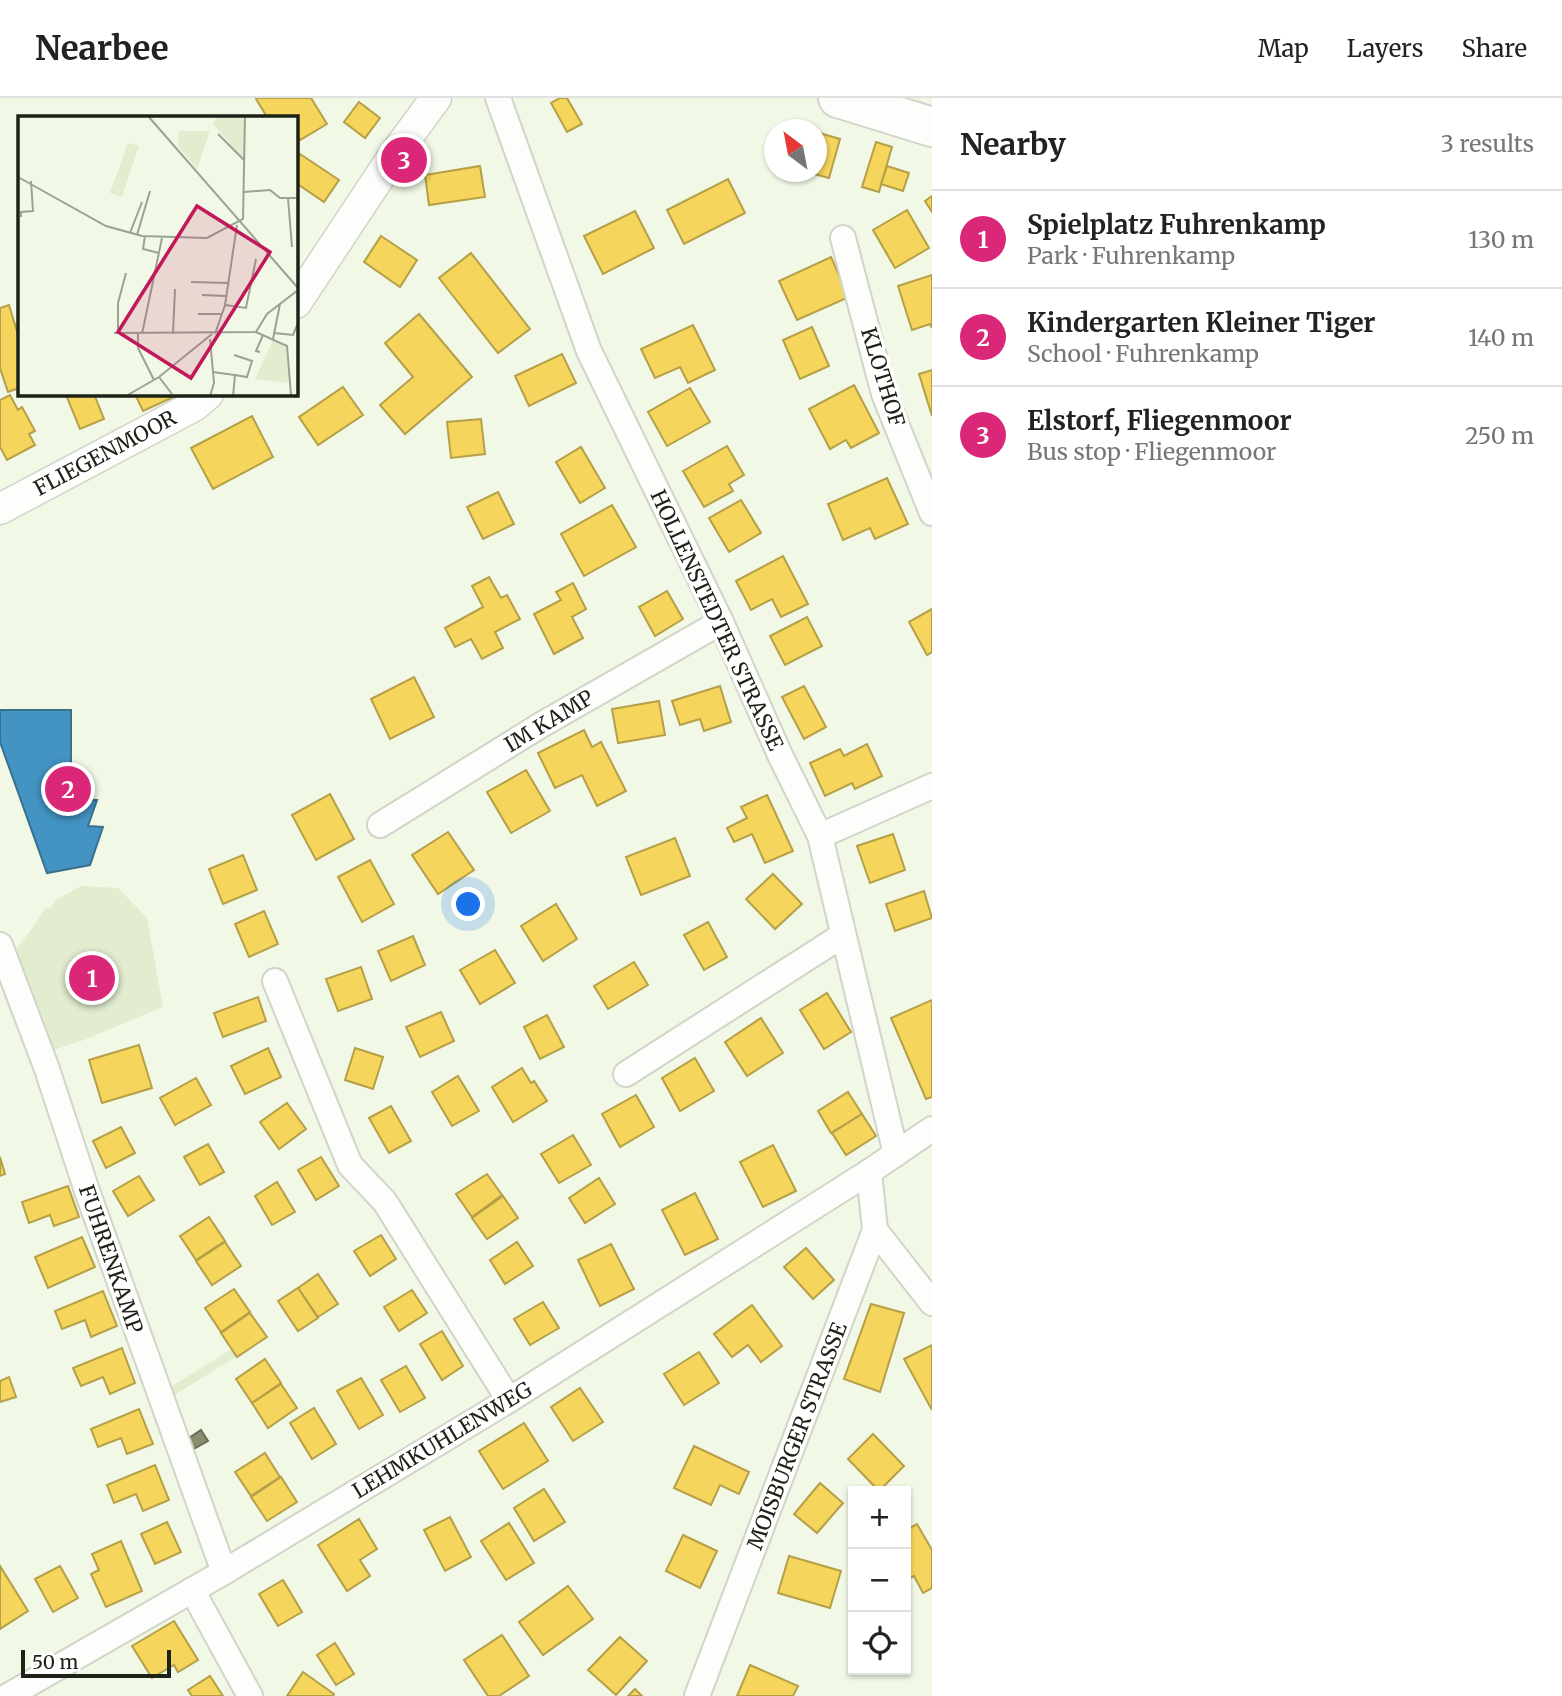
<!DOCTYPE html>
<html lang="en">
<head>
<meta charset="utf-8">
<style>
  :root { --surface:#fff; --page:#f2f2f2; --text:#222; --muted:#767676; --line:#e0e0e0; --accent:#db2777 }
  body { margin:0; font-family:Merriweather,serif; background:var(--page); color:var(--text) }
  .controls { position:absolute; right:21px; bottom:21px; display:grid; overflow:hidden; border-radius:0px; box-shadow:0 2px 5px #0004 }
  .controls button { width:63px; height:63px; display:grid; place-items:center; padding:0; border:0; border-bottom:2px solid var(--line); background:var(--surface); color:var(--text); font:35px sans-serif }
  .compass { position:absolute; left:764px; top:21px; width:63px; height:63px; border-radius:50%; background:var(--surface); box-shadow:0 2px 5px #0004; rotate:328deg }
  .scale { position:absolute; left:21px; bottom:18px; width:150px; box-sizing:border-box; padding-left:7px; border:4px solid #1d2217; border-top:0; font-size:19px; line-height:24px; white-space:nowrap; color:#1d2217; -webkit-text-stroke:5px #fff; paint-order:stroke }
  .you { position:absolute; left:469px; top:807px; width:24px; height:24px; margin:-18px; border:5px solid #fff; border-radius:50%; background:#1a73e8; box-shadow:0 0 0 10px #1a73e833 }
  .badge { display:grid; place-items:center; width:46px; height:46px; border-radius:50%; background:var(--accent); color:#fff; font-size:23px; font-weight:700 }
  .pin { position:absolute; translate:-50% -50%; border:4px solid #fff; box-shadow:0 2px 7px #0006 }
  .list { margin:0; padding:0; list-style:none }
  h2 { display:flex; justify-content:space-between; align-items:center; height:91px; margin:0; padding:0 28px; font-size:30px }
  h2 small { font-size:23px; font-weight:400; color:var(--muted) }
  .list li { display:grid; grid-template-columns:46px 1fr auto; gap:21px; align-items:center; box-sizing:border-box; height:98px; padding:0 28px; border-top:2px solid var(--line) }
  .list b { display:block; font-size:26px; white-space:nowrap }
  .list p { margin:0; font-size:23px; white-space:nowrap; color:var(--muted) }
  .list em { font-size:23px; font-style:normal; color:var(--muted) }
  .icon { flex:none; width:38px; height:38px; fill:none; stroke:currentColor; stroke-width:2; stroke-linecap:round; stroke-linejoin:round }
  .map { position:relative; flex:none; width:932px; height:1598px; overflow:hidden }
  header { display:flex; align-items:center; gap:42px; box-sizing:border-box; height:98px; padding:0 35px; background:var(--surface); border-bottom:2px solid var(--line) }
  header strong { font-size:33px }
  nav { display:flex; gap:38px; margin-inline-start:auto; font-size:24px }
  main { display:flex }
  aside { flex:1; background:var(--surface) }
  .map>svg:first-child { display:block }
  .green { fill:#e2edd0 }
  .homes { fill:#f6d55c; stroke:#b59f47; stroke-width:2 }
  .schools { fill:#4393c3; stroke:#38718f; stroke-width:2 }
  .industry { fill:#8c8c6e; stroke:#6b6c54; stroke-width:2 }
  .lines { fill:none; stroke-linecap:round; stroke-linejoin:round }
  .minor-casing { stroke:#d0d5c8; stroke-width:28 }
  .tertiary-casing { stroke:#d0d5c8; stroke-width:33 }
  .primary-casing { stroke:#d0d5c8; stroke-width:42 }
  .minor { stroke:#fdfefb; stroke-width:24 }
  .tertiary { stroke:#fdfefb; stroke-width:30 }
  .primary { stroke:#fdfefb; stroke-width:38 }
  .labels { text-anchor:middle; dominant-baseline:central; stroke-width:7; stroke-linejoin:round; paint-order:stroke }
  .street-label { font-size:21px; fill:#1d2217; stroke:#fff }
  .inset-road { fill:none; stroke:#9ca293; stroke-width:2 }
  .view { fill:#c2185b; fill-opacity:0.15; stroke:#c2185b; stroke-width:3.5 }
  .inset-edge { fill:none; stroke:#1d2217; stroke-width:3.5 }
</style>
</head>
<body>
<header>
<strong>Nearbee</strong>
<nav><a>Map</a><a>Layers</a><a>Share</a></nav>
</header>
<main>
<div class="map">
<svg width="932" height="1598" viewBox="0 0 932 1598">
  <rect width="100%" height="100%" fill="#f1f8e6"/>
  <g class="green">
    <path d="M81 788 118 790 147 820 163 909 84 942 50 953 16 851 31 832 45 810H50L56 802Z"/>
    <path d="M251 1239 256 1246 173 1298 169 1290Z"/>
  </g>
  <g class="homes">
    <path d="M257 0H311L327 26 300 42 296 35V19H267L256 1Z"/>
    <path d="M560 0H567L582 26 567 34 551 5Z"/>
    <path d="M359 4 380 20 365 40 344 24Z"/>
    <path d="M789 26 806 32H787Z"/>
    <path d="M816 34 840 41 829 80 807 74H816Z"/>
    <path d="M876 44 892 49 879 94 862 89Z"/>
    <path d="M300 56 339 82 324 104 296 85V62Z"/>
    <path d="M480 68 485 99 429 107 425 77Z"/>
    <path d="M887 68 909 75 903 93 881 86Z"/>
    <path d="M728 81 745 115 684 146 667 112Z"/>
    <path d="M932 98V114L925 103Z"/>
    <path d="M907 112 929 150 895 170 873 132Z"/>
    <path d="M635 113 654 150 603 176 584 138Z"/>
    <path d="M381 138 417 162 400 189 364 164Z"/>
    <path d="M471 155 530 231 498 255 439 180Z"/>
    <path d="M831 159 849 199 797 222 779 183Z"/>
    <path d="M932 177V230L930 226 912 232 898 188Z"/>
    <path d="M9 207 19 240V290L8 294 0 270V210Z"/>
    <path d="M419 216 472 279 405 336 380 307 413 279 385 245Z"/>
    <path d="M693 227 715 272 688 285 680 269 655 280 641 251Z"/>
    <path d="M812 229 829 268 800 281 783 242Z"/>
    <path d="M562 256 576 285 529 308 515 278Z"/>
    <path d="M932 272V318L919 276Z"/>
    <path d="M854 287 879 335 851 350 846 342 830 351 809 311Z"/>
    <path d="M343 289 363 317 318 347 299 319Z"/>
    <path d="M690 290 710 324 667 348 648 314Z"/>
    <path d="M70 296H94L104 321 80 331 66 297Z"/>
    <path d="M135 296H180L143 313Z"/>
    <path d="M10 297 18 312 22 309 35 333 29 336 35 347 7 362 0 349V302Z"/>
    <path d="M252 318 273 359 213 391 191 350Z"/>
    <path d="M481 321 485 356 451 360 447 324Z"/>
    <path d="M727 348 744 377 729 386 733 393 704 409 683 373Z"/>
    <path d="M581 349 605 390 580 405 556 364Z"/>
    <path d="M887 380 908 426 875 441 870 430 843 442 828 406Z"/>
    <path d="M498 394 514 426 483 441 467 409Z"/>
    <path d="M741 402 761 435 729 454 709 420Z"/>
    <path d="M612 407 636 449 584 478 561 436Z"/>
    <path d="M783 458 808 506 781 519 772 501 751 512 736 483Z"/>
    <path d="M489 479 501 500 507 497 520 521 495 534 503 550 482 561 471 541 455 549 445 530 483 509 472 488Z"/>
    <path d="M573 485 586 511 572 519 583 540 554 556 534 516 561 502 556 494Z"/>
    <path d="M667 493 683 521 655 538 639 509Z"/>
    <path d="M932 511V554L927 557 909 524Z"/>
    <path d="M807 519 822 548 785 567 770 538Z"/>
    <path d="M414 579 434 619 390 641 371 601Z"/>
    <path d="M720 588 731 624 704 633 700 621 680 627 672 603Z"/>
    <path d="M804 588 826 629 804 641 782 599Z"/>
    <path d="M659 603 665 637 618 645 612 611Z"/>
    <path d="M584 632 592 649 601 644 626 693 597 708 582 677 555 690 538 655Z"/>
    <path d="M867 646 882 678 855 691 852 685 825 698 810 665 840 651 844 658Z"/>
    <path d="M526 672 550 713 511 735 487 694Z"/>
    <path d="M330 696 354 741 316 762 292 717Z"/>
    <path d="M767 697 793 753 765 765 752 736 734 744 727 730 747 720 741 709Z"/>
    <path d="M448 734 474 772 438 796 412 757Z"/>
    <path d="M893 736 905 772 870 785 857 748Z"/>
    <path d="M675 740 690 778 641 797 626 759Z"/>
    <path d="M243 757 257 792 223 806 209 771Z"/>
    <path d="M370 762 394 806 362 824 338 779Z"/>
    <path d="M773 776 802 806 775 831 746 801Z"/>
    <path d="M924 793 932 820 895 833 886 806Z"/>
    <path d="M556 806 577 841 543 863 521 828Z"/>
    <path d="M264 813 278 846 249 859 235 826Z"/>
    <path d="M708 824 727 859 704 872 684 837Z"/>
    <path d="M413 838 425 867 391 883 378 853Z"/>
    <path d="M495 852 515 885 480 906 460 872Z"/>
    <path d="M634 864 648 887 608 911 594 888Z"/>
    <path d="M361 869 372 901 338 913 326 881Z"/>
    <path d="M827 895 851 934 824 951 800 912Z"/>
    <path d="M258 899 266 923 223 939 214 915Z"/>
    <path d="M932 902V999L926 1001 891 920Z"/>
    <path d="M441 914 454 943 420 959 406 929Z"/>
    <path d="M547 917 564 949 540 961 524 929Z"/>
    <path d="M761 920 783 955 747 978 725 944Z"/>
    <path d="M139 947 152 990 102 1005 89 962Z"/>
    <path d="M268 950 281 979 245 996 231 968Z"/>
    <path d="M355 950 383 959 373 991 345 982Z"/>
    <path d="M695 960 714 993 680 1013 662 980Z"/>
    <path d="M522 970 531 985 534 983 547 1003 513 1024 492 989Z"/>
    <path d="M458 978 479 1013 452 1028 432 994Z"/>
    <path d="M196 980 211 1007 175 1027 160 1000Z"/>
    <path d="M848 994 862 1016 831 1035 818 1013Z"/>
    <path d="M636 997 654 1029 620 1049 602 1016Z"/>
    <path d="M287 1005 306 1031 279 1051 260 1024Z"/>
    <path d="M391 1008 411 1043 389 1055 369 1020Z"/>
    <path d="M862 1016 876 1038 846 1057 832 1035Z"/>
    <path d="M121 1029 135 1055 106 1070 93 1043Z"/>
    <path d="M573 1037 591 1067 559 1085 541 1056Z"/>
    <path d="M208 1046 224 1074 200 1087 184 1059Z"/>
    <path d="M773 1047 796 1093 763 1109 740 1064Z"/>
    <path d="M0 1059 5 1076 0 1078Z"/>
    <path d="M321 1059 339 1088 316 1102 298 1072Z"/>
    <path d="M487 1076 502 1097 472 1119 456 1096Z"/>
    <path d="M139 1078 154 1102 128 1118 113 1093Z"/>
    <path d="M599 1080 615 1106 585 1125 569 1100Z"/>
    <path d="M277 1084 295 1114 272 1127 255 1098Z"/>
    <path d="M68 1088 79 1119 54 1128 50 1117 29 1125 22 1104Z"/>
    <path d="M695 1095 718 1141 685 1157 662 1112Z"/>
    <path d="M503 1098 518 1120 487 1141 472 1120Z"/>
    <path d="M209 1119 225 1143 196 1162 180 1138Z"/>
    <path d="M381 1137 396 1161 370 1178 354 1153Z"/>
    <path d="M82 1139 95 1169 48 1190 35 1159Z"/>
    <path d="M225 1144 241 1168 212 1187 196 1163Z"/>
    <path d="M517 1144 533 1168 505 1186 490 1162Z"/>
    <path d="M611 1146 634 1191 600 1208 578 1162Z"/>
    <path d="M806 1150 834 1182 813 1201 784 1169Z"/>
    <path d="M318 1176 338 1206 318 1219 298 1190Z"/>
    <path d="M298 1190 318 1220 298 1233 278 1203Z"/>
    <path d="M234 1191 250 1214 221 1234 205 1210Z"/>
    <path d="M412 1192 427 1215 399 1233 384 1209Z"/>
    <path d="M103 1193 117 1228 91 1239 85 1222 62 1231 55 1213Z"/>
    <path d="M543 1204 559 1230 530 1247 514 1221Z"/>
    <path d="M871 1206 904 1215 880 1294 844 1281Z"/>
    <path d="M752 1207 782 1248 761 1264 748 1247 732 1259 714 1236Z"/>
    <path d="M250 1215 267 1239 237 1259 221 1235Z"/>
    <path d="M442 1233 463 1268 442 1282 420 1246Z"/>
    <path d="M932 1247V1312L904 1261Z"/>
    <path d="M122 1250 135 1285 110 1296 103 1279 81 1288 73 1270Z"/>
    <path d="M699 1254 719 1285 684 1307 664 1276Z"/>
    <path d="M265 1261 281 1285 252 1305 236 1281Z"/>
    <path d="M406 1268 425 1300 400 1314 381 1282Z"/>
    <path d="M9 1279 16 1299 0 1304V1283Z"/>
    <path d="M361 1280 383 1317 359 1331 337 1293Z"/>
    <path d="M281 1286 297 1310 268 1330 252 1305Z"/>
    <path d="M580 1290 603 1324 573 1343 551 1309Z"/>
    <path d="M314 1310 336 1346 312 1361 290 1325Z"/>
    <path d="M139 1311 153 1346 127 1356 121 1340 98 1349 91 1331Z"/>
    <path d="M524 1325 548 1363 503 1391 479 1353Z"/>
    <path d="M873 1336 904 1368 879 1393 848 1361Z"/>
    <path d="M694 1348 749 1374 739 1396 720 1387 711 1407 674 1390Z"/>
    <path d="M265 1355 280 1379 251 1398 235 1374Z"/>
    <path d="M155 1367 169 1402 143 1413 136 1396 114 1405 107 1387Z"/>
    <path d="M281 1379 297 1404 267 1423 251 1399Z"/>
    <path d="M820 1385 843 1405 817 1435 794 1416Z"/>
    <path d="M544 1391 565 1424 534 1443 514 1410Z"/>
    <path d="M450 1419 471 1459 445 1473 424 1432Z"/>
    <path d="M359 1421 377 1451 360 1462 370 1478 347 1493 318 1447Z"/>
    <path d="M167 1424 181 1454 155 1466 141 1436Z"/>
    <path d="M509 1425 534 1465 506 1482 481 1443Z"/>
    <path d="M917 1426 932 1452V1490L923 1495 914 1478 906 1483V1432Z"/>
    <path d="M683 1437 717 1453 700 1490 666 1473Z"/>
    <path d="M121 1443 142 1493 106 1509 91 1476 99 1472 92 1456Z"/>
    <path d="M789 1458 841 1473 830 1510 778 1495Z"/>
    <path d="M0 1468 28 1513 0 1531Z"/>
    <path d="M60 1468 78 1500 53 1514 35 1481Z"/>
    <path d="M283 1482 302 1514 278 1528 259 1496Z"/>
    <path d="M568 1488 593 1521 543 1557 519 1524Z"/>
    <path d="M174 1523 198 1562 178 1574 174 1567 152 1580 132 1548Z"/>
    <path d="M502 1537 529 1578 499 1598H488L464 1562Z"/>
    <path d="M620 1539 647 1563 616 1597 588 1572Z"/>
    <path d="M335 1545 354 1576 336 1587 317 1557Z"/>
    <path d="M750 1567 798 1588 793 1598H737Z"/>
    <path d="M303 1574 334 1596 333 1598H287Z"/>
    <path d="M210 1578 223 1598H192L188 1592Z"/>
    <path d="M635 1591 642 1598H628Z"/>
  </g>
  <path class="schools" d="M0 612H71V666L83 672 79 702H97L88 728 103 729 90 767 47 775 0 644Z"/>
  <path class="industry" d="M201 1332 208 1343 192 1352 186 1342Z"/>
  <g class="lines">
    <defs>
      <g id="minor">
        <path d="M498 0 589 253 721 524 780 657 820 738 896 1056"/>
        <path d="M843 140 884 296 932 415"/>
        <path d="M380 727 541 627 721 524"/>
        <path d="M820 738 932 688"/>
        <path d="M0 847 47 971 87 1093 224 1474"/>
        <path d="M275 883 350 1067 385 1104 509 1302"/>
        <path d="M626 976 843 837"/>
        <path d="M875 1132 932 1205"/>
        <path d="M192 1492 250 1598"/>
        <path d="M8 1598 224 1474 509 1302 869 1074 932 1031"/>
        <path d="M697 1598 875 1132 869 1074"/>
      </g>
      <g id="tertiary">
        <path d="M296 205 394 57 436 0"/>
        <path d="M0 411 194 308 208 296"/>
      </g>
      <path id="primary" d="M838 0 932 29"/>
    </defs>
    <use href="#minor" class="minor-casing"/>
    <use href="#tertiary" class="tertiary-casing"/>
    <use href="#primary" class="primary-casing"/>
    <use href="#minor" class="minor"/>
    <use href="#tertiary" class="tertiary"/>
    <use href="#primary" class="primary"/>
  </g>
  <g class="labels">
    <g class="street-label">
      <text transform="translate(883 279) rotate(73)">KLOTHOF</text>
      <text transform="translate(105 355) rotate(-28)">FLIEGENMOOR</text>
      <text transform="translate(717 522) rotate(65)">HOLLENSTEDTER STRASSE</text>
      <text transform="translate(549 623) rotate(-31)">IM KAMP</text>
      <text transform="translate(111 1161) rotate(71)">FUHRENKAMP</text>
      <text transform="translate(797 1338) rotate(-69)">MOISBURGER STRASSE</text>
      <text transform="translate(442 1342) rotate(-31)">LEHMKUHLENWEG</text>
    </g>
  </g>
  <g transform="translate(18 18)">
    <rect width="280" height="280" fill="#f1f8e6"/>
    <path d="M199 0H227L226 44 195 8ZM161 15H192L179 53 160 30ZM110 27 121 30 104 81 92 77ZM255 224 268 231 272 267 237 263Z" fill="#e2edd0"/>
    <path class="inset-road" d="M130 0 280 172M200 18 226 44M0 61 88 110 124 120 189 122 225 103 227 0M226 76 252 74 262 82H280M270 82 274 131M3 101V96L15 95 13 65M112 117 124 86M119 119 132 75M127 120 125 133 141 137M173 166 210 167M184 179 208 180M207 189 228 192 238 143M180 198H204M238 216 249 198 280 174M96 217 238 216 269 230 273 279M100 217V187L108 157M120 217V232L136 264M256 217 275 219 280 207M124 218 144 122M155 218 157 173M197 218 207 189 219 109M255 223 262 188M242 236 238 235 245 219M216 239 234 245 229 261 217 259M195 256 217 259 215 280M141 261 154 278M108 280 141 261 194 218M192 280 196 267 192 223"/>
    <path class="view" d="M179 90 252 136 173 262 100 216Z"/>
    <rect width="280" height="280" class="inset-edge"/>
  </g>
</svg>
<div class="controls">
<button>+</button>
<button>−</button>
<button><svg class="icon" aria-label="locate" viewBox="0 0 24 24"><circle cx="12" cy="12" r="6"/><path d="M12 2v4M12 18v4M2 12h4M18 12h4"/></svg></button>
</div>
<svg class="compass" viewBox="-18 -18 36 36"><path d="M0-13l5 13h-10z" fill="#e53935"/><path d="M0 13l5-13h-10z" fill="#767676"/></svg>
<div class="scale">50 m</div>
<div class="you"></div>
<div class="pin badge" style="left:92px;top:880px">1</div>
<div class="pin badge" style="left:68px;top:691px">2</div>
<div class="pin badge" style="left:404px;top:62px">3</div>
</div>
<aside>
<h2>Nearby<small>3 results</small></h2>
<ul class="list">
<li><span class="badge">1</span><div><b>Spielplatz Fuhrenkamp</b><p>Park · Fuhrenkamp</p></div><em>130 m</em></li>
<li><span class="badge">2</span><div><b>Kindergarten Kleiner Tiger</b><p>School · Fuhrenkamp</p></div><em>140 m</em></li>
<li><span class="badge">3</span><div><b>Elstorf, Fliegenmoor</b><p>Bus stop · Fliegenmoor</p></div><em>250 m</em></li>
</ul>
</aside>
</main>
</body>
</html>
